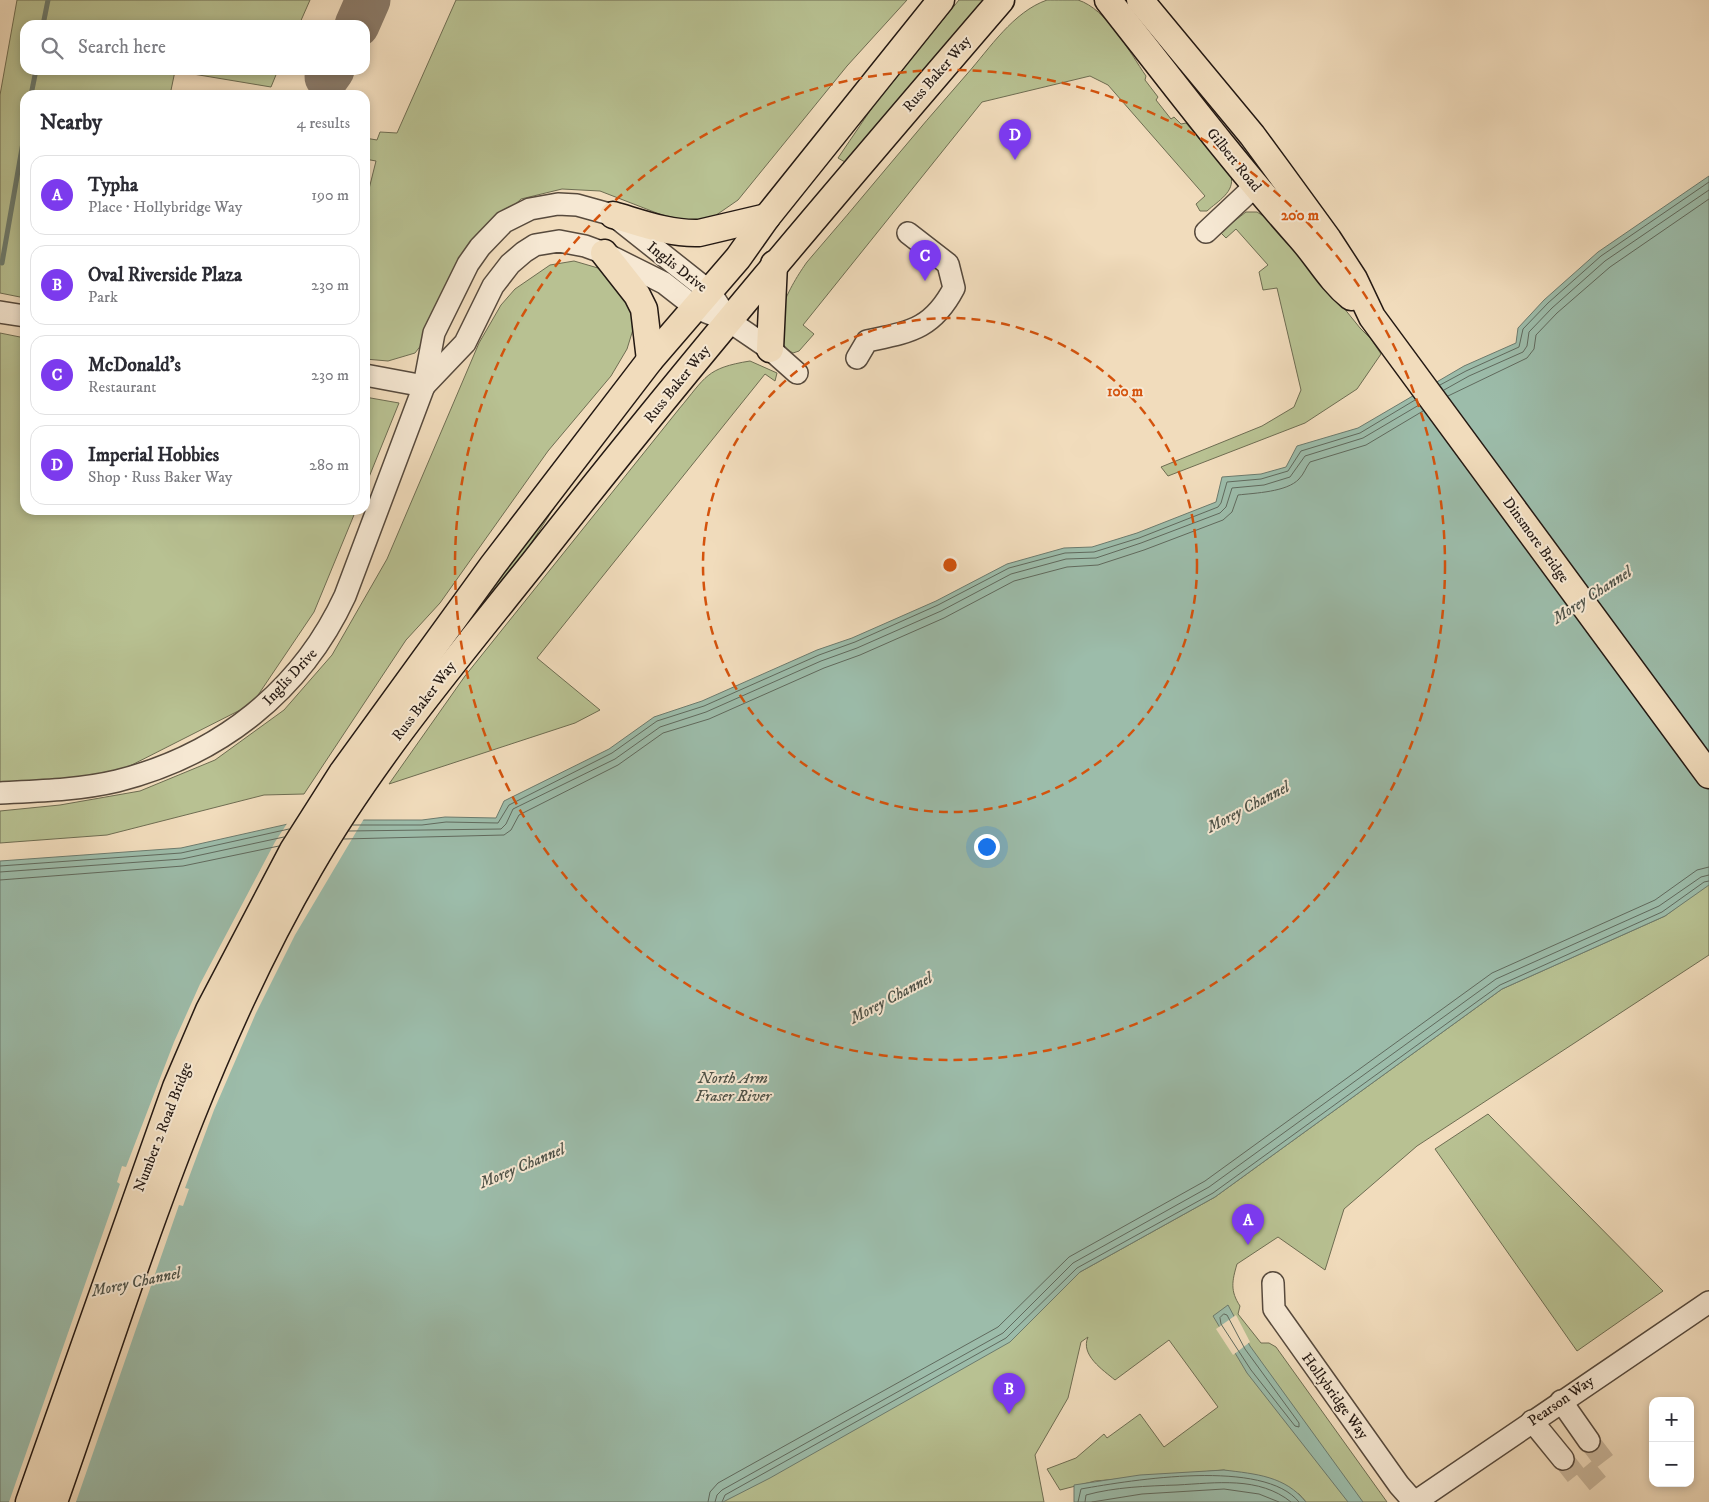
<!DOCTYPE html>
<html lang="en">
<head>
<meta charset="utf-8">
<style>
  :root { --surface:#fff; --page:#f7f7f7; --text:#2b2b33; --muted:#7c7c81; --line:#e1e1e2; --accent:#7c3aed }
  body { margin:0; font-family:"IM FELL DW Pica",serif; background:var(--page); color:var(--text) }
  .controls { position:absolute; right:15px; bottom:15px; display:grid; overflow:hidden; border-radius:10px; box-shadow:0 2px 8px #0003 }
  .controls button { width:45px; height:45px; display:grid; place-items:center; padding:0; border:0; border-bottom:1px solid var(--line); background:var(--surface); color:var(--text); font:25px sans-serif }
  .you { position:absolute; left:986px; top:846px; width:18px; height:18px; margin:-12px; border:4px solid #fff; border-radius:50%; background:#1a73e8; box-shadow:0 0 0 8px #1a73e833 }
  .badge { display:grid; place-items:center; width:32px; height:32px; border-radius:50%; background:var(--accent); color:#fff; font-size:16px; font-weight:700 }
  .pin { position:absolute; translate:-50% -41px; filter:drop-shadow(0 1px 2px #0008) }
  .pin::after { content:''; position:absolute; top:26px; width:18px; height:15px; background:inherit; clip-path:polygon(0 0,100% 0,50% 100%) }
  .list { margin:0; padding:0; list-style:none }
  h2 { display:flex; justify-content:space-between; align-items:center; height:65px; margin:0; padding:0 20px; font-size:21px }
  h2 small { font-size:16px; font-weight:400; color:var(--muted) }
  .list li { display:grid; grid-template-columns:32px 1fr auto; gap:15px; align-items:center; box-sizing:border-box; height:80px; margin:0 10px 10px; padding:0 10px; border:1px solid var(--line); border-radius:15px }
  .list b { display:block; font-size:19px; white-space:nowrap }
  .list p { margin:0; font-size:16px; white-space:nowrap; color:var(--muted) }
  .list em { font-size:16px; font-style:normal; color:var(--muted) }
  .icon { flex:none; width:28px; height:28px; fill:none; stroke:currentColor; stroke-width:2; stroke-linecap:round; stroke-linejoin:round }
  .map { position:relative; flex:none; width:1709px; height:1502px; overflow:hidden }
  .search { position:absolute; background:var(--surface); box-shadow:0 2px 8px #0003; left:20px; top:20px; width:350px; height:55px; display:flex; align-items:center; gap:12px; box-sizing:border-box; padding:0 18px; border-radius:15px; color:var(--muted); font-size:19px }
  .panel { position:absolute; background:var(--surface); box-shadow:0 2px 8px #0003; left:20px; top:90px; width:350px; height:425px; border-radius:15px }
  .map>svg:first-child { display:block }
  .green { fill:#b8c192; stroke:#6e6d52 }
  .water { fill:#9cbcaa; stroke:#6c7b6e }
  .pier { fill:#f1dcbc }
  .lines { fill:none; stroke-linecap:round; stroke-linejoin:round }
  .shore { stroke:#606a5e; stroke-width:1 }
  .stream { stroke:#6c7b6e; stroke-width:5 }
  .taxiway { stroke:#8a7a68; stroke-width:45 }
  .minor-tunnel { stroke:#c8b59a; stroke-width:21; stroke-dasharray:21 11; stroke-linecap:butt }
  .minor-casing { stroke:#574a3d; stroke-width:24 }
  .major-casing { stroke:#241913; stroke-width:29 }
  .minor { stroke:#f6e8d3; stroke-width:21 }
  .major { stroke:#f1dcbc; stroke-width:26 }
  .ring { fill:none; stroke:#d4530d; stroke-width:2.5; stroke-dasharray:9 6 }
  .labels { text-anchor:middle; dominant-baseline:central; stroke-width:4; stroke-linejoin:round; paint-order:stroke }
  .street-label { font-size:15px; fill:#241913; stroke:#f6e8d3 }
  .water-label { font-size:16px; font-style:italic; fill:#4e5248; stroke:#f6e8d3 }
  .centre { fill:#d4530d; stroke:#f6e8d3; stroke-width:2.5 }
  .ring-label { font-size:15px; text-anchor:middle; font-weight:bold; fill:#d4530d; stroke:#f6e8d3; stroke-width:4; stroke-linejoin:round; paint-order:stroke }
</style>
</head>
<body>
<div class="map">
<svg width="1709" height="1502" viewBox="0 0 1709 1502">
  <rect width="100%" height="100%" fill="#f1dcbc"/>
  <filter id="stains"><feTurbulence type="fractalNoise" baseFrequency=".004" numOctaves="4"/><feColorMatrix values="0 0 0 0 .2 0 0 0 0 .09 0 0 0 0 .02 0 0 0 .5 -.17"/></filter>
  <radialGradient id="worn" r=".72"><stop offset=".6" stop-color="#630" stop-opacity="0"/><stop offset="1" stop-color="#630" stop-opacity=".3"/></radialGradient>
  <g class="green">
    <path d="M17 0H310L299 25H25V70H278L271 87 175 71 170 95H25V298L0 293V95Z"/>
    <path d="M456 0H907L847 66 738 200 709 220H685L662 215 600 191 562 189 521 199 471 245 428 336 415 353 388 361 365 359V196L368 193 376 161 365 159V138L377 140 380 132 397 133Z"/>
    <path d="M959 0H983L845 162 838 158 876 102Z"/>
    <path d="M1047 0C1056 0 1070 0 1078 0 1107 9 1130 53 1146 76L1145 80 1158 97 1156 100 1171 119 1174 117 1181 124 1186 123 1231 176C1235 192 1218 201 1207 211H1200L1196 204 1205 196 1108 85 1090 76 982 102 803 325 814 334 799 351 793 353C760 335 792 283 807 262 861 200 912 136 967 74 990 48 1013 12 1047 0Z"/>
    <path d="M1246 212H1257L1276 224 1360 328 1371 339 1381 354 1357 389 1305 423 1168 476 1161 467 1262 426 1294 407 1301 390 1277 288 1263 290 1259 272 1268 265 1236 229 1226 238 1220 232Z"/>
    <path d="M574 261 598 268 612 280 632 305 635 323 627 349 611 376 548 451 440 603 406 640 304 794 264 795 107 835 0 843V811L60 805 140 791 215 760 284 710 332 655 387 559 479 343 501 305 515 289 550 265Z"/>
    <path d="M0 333 25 338V510H356L314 612 252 704 110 776 0 783Z"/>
    <path d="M750 361 777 373 775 381 765 374 537 658 600 710 575 723 389 784 465 676 679 409C706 377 706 368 750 361Z"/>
    <path d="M365 397 399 403 365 487Z"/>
    <path d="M551 506 554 508 519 562 412 702 471 609Z"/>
    <path d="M1709 883V955L1417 1146 1344 1209 1325 1270 1278 1237 1237 1264C1232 1281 1230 1291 1240 1306L1238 1314 1261 1343H1269L1276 1347 1387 1502H1306L1299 1494 1224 1470 1095 1481 1060 1490 1047 1469 1076 1458 1104 1434 1107 1438 1140 1414 1164 1447 1218 1407 1169 1340 1115 1380C1103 1370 1080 1355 1088 1337L1081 1342 1068 1398 1035 1455 1044 1502H612L1080 1272 1215 1197 1502 989 1665 916Z"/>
    <path d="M1488 1114 1663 1291 1577 1351 1435 1149Z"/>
  </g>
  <g class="water">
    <path d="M1709 176V885L1665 916 1502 989 1215 1197 1080 1272 1010 1342 770 1478 723 1502H0V861L181 848 306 820H422L445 817 496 818 504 801 609 749 654 717 702 701 817 650 852 638 936 601 1007 564 1064 548 1092 547 1137 533 1216 502 1222 477 1261 474 1286 467 1297 446 1358 428 1464 366 1516 343 1518 328 1544 300 1598 252Z"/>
    <path d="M1228 1305 1250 1346 1363 1502H1348L1247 1373 1213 1316Z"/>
    <path d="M1224 1470C1256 1474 1285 1476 1306 1502H1074V1485L1140 1475Z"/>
  </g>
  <g class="pier">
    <path d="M306 817H365L295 935 256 1013 214 1110 185 1188 189 1189 183 1206 179 1205 76 1502H9L120 1184 117 1182 122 1166 126 1167 174 1042 200 984 275 842 288 822Z"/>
    <path d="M1236 1315 1250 1342 1233 1355 1216 1329Z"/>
  </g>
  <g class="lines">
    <g class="shore">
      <path d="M1440 385 1466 371 1519 347 1523 329 1548 303 1601 256 1709 182"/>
      <path d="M1444 390 1469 376 1523 352 1527 346 1529 332 1552 308 1605 261 1709 190"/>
      <path d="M1448 396 1527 358 1534 349 1536 335 1557 313 1610 267 1709 199"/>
      <path d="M353 825H422L446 822 498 823 509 805 612 753 657 721 704 706 819 655 855 642 938 605 1009 568 1065 553 1094 552 1139 538 1218 507 1221 503 1227 482 1261 479 1288 471 1301 451 1360 433 1415 400"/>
      <path d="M349 831 501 829 506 824 513 809 615 759 660 727 706 712 821 661 857 648 941 611 1011 574 1066 559 1096 558 1141 543 1220 513 1226 507 1232 488 1264 485 1290 477 1305 456 1363 438 1419 405"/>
      <path d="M344 839 504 835 511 830 519 815 618 765 663 733 709 719 824 668 860 655 944 618 1014 581 1067 567 1098 565 1144 550 1223 520 1232 512 1238 495C1255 493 1287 492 1299 479 1304 474 1306 467 1310 462L1366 445 1423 411"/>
      <path d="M0 866 181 853 289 829"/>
      <path d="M0 872 182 859 284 837"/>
      <path d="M0 880 183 866 279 846"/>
      <path d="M1224 1314 1227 1315 1245 1349 1299 1423V1427L1295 1426 1251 1370 1221 1324 1220 1318Z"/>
      <path d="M708 1502 710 1492 718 1483 998 1327 1069 1257 1205 1181 1492 973 1655 900 1697 870 1709 867"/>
      <path d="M715 1502 717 1495 722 1490 1003 1333 1073 1263 1209 1187 1496 979 1659 906 1701 877 1709 875"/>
      <path d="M722 1502 725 1495 1006 1338 1077 1268 1213 1193 1500 985 1662 912 1704 882 1709 881"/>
      <path d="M1078 1502 1081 1489C1132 1480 1264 1458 1299 1502"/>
      <path d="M1085 1502 1086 1495C1115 1487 1147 1486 1177 1485 1216 1483 1259 1476 1291 1502"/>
      <path d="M1092 1502 1142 1494 1224 1489 1259 1494 1279 1502"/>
    </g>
    <g class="stream">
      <path d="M43 25 48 0"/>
      <path d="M31 95 36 70"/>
      <path d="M2 263 25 131"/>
    </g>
    <g class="taxiway">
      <path d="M357 25 368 0"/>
      <path d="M327 77 332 70"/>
    </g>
    <path class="minor-tunnel" d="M1563 1459 1582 1483 1606 1463 1589 1441"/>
    <defs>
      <g id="minor">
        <path d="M1206 232 1255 186"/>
        <path d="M0 312 25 316"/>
        <path d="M857 358 867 341C909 332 932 330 954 288L948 264 908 233"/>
        <path d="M365 375 424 386"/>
        <path d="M424 386 465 343 493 286 510 264 524 252 535 245 559 241 585 246 604 253 664 283 696 308 729 321 770 349 797 373"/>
        <path d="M0 793C39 791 79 790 117 781 220 755 301 691 345 596L424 386 434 333 468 264 480 247 504 222 530 209 558 204 577 205 613 215 710 292 729 321"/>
        <path d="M1273 1283 1274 1309 1399 1485 1414 1502"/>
        <path d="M1561 1401 1589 1441"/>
        <path d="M1532 1421 1563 1459"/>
        <path d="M1415 1502 1709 1302"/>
      </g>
      <g id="major">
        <path d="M1108 0C1171 80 1232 161 1300 237 1318 257 1330 280 1351 297"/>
        <path d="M1140 0 1252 135 1277 169 1328 239 1354 279 1372 317 1709 775"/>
        <path d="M613 215C641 223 669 234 699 233L767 217"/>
        <path d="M604 253 637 295 644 309 650 360"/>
        <path d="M770 349 774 264"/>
        <path d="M29 1502 176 1087 209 1010 293 850 342 773 493 565 650 360 738 258 767 217 941 0"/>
        <path d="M54 1502C130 1287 195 1065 310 867 373 758 455 661 534 562 684 370 842 185 1001 0"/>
      </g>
    </defs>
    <use href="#minor" class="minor-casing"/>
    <use href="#major" class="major-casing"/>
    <use href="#minor" class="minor"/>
    <use href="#major" class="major"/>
  </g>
  <g class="ring">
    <circle cx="950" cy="565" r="247"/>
    <circle cx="950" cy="565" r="495"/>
  </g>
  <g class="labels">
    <g class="street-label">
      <text transform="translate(937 74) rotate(-49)">Russ Baker Way</text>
      <text transform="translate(1234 160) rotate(51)">Gilbert Road</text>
      <text transform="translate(677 267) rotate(38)">Inglis Drive</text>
      <text transform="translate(677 384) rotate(-51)">Russ Baker Way</text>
      <text transform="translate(1536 540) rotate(54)">Dinsmore Bridge</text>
      <text transform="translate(290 677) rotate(-47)">Inglis Drive</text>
      <text transform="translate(424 701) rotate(-53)">Russ Baker Way</text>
      <text transform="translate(163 1127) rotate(-69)">Number 2 Road Bridge</text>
      <text transform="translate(1335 1396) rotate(54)">Hollybridge Way</text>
      <text transform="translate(1561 1401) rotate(-35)">Pearson Way</text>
    </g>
    <g class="water-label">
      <text transform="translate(1592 595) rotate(-33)">Morey Channel</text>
      <text transform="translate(1248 807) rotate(-28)">Morey Channel</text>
      <text transform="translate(891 998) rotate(-28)">Morey Channel</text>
      <text x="733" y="1078">North Arm<tspan x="733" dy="18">Fraser River</tspan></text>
      <text transform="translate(522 1166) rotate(-23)">Morey Channel</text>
      <text transform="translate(136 1282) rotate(-12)">Morey Channel</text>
    </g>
  </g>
  <circle cx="950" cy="565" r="8" class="centre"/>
  <g class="ring-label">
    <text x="1300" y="220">200 m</text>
    <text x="1125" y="396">100 m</text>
  </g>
  <rect width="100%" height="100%" filter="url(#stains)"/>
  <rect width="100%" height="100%" fill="url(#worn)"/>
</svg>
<div class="controls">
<button>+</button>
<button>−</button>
</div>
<div class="you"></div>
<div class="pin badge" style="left:1248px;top:1245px">A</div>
<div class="pin badge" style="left:1009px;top:1414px">B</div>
<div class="pin badge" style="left:925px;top:281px">C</div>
<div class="pin badge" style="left:1015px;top:160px">D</div>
<div class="search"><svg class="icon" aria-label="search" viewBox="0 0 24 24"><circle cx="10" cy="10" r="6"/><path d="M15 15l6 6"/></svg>Search here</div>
<section class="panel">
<h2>Nearby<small>4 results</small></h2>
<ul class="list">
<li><span class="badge">A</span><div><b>Typha</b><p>Place · Hollybridge Way</p></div><em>190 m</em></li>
<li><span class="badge">B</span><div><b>Oval Riverside Plaza</b><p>Park</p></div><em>230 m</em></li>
<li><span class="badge">C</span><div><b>McDonald's</b><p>Restaurant</p></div><em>230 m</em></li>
<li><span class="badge">D</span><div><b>Imperial Hobbies</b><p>Shop · Russ Baker Way</p></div><em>280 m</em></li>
</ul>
</section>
</div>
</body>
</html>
